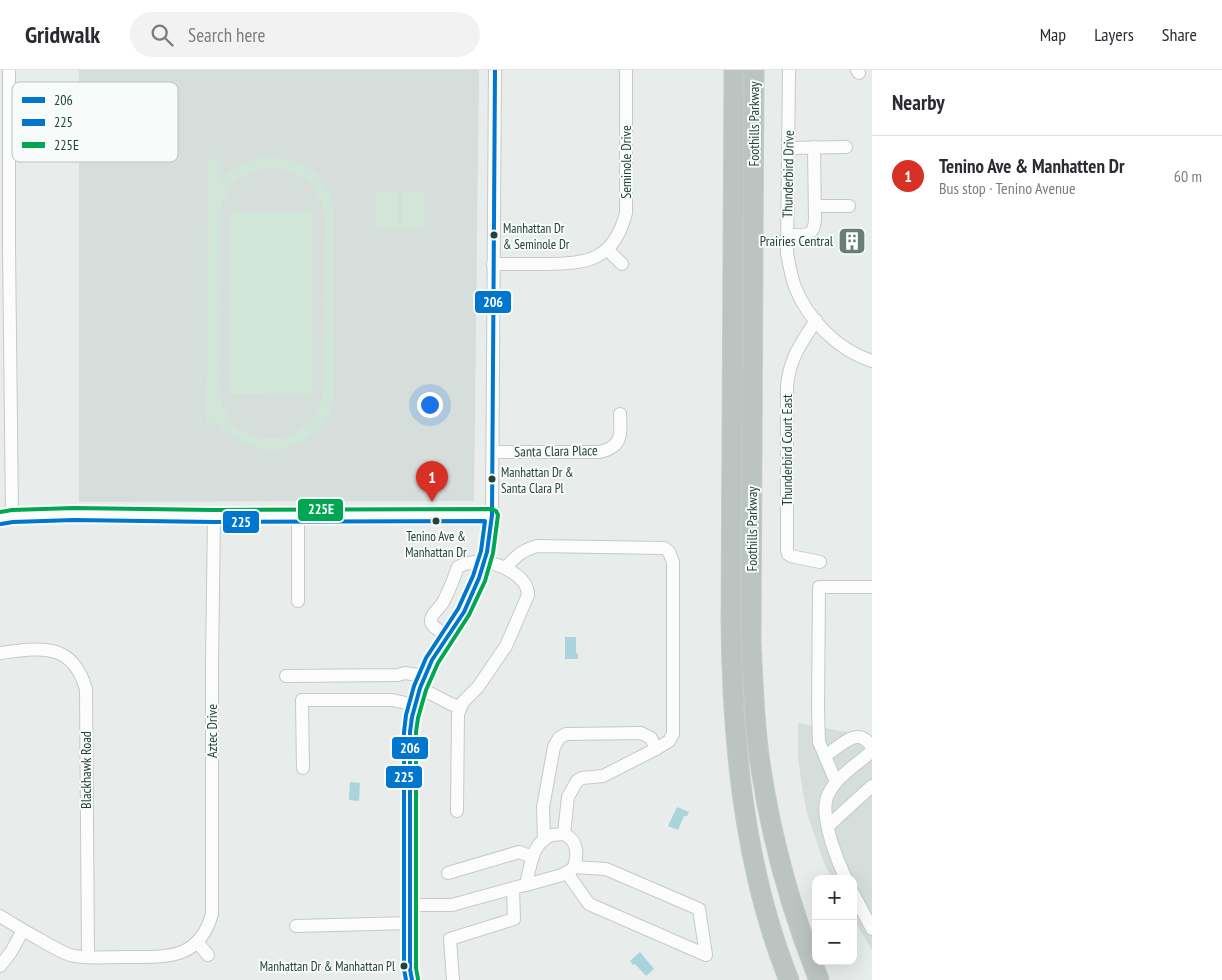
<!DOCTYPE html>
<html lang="en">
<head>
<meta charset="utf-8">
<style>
  :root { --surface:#fff; --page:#f2f2f3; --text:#2b2b33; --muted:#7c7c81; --line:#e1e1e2; --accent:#d93025 }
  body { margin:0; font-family:"PT Sans Narrow",sans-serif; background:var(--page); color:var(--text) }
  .controls { position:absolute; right:15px; bottom:15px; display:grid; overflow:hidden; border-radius:10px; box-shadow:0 5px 20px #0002 }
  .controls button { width:45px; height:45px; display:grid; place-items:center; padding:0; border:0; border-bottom:1px solid var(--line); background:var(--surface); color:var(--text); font:25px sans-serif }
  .you { position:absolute; left:429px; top:334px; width:18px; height:18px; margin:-12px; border:4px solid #fff; border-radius:50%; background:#1a73e8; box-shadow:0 0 0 8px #1a73e833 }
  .badge { display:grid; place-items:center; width:32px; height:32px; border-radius:50%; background:var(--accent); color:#fff; font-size:16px; font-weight:700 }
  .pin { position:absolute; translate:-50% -41px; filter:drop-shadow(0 1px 2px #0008) }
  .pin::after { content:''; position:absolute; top:26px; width:18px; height:15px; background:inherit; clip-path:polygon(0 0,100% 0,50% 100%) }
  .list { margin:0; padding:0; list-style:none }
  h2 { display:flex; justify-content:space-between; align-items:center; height:65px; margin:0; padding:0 20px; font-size:21px }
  h2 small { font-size:16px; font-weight:400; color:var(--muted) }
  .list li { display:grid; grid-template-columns:32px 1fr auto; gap:15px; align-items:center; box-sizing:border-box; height:80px; padding:0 20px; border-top:1px solid var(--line) }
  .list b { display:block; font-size:19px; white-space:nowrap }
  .list p { margin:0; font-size:16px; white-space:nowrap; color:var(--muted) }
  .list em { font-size:16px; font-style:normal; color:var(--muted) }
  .icon { flex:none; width:28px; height:28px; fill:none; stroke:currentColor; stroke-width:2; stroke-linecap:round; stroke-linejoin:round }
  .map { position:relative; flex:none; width:872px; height:910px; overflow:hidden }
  header { display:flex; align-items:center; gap:30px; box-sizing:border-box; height:70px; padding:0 25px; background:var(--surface); border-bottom:1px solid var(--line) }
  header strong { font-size:24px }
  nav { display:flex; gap:28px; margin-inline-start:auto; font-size:18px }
  .search { width:350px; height:45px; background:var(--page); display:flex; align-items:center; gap:12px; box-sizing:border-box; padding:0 18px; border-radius:28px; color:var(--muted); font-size:19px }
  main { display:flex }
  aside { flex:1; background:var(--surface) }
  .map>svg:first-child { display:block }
  .built { fill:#d6dedb }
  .green { fill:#d1e6d8; fill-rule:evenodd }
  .water { fill:#a9d4db }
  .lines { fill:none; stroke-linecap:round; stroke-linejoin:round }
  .minor-casing { stroke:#c5cac8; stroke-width:14 }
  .highway-casing { stroke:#c3ccc9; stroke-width:21 }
  .minor { stroke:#fcfcfc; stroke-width:12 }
  .highway { stroke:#bcc4c2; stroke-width:19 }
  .bus-1-casing { stroke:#f7fbf9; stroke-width:8 }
  .bus-2-casing { stroke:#f7fbf9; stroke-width:8 }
  .bus-3-casing { stroke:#f7fbf9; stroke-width:8 }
  .bus-1 { stroke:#0076ce; stroke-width:4 }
  .bus-2 { stroke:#0076ce; stroke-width:4 }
  .bus-3 { stroke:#00a651; stroke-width:4 }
  .bus-dot { fill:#24423a; stroke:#f7fbf9; stroke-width:2 }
  .labels { text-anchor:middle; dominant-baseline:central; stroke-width:4; stroke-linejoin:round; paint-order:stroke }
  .bus-label { font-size:13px; fill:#24423a; stroke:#f7fbf9; text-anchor:start }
  .street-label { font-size:14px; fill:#24423a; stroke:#f7fbf9 }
  .poi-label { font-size:14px; fill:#24423a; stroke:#f7fbf9; text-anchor:end }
  .key { fill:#f7fbf9; stroke:#b8c4c0; stroke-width:1 }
  .key-label { font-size:14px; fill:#24423a }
  .line-badge { stroke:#f7fbf9; stroke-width:2 }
  .badge-label { font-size:14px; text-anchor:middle; font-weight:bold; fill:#fff }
</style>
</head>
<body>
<header>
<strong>Gridwalk</strong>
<div class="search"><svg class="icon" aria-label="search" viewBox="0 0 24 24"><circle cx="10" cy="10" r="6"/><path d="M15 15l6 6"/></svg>Search here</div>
<nav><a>Map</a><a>Layers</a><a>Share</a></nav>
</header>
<main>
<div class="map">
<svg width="872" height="910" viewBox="0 0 872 910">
  <rect width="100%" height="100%" fill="#e8edeb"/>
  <g class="built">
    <path d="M79 0H479L474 431 79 432Z"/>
    <path d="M798 653 872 667V880L853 849V809H832L824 793 807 743 803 723 798 688Z"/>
  </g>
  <g class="green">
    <path d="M269 87C306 88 334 112 335 150V317C333 380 258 401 219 353H207L208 89H220L221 113C234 97 249 89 269 87ZM269 98C301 98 322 119 325 150L324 317C321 386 221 385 219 317L220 150C221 121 241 101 269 98Z"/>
    <rect x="376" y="122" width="23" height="37"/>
    <rect x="401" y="122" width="23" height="37"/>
    <path d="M231 142H312V325L231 324Z"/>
  </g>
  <g class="water">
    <path d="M565 567H576V583L578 584V589H565Z"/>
    <path d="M350 712 360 713 359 731 349 730Z"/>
    <path d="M677 737 689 742 687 746H684L678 760 668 756Z"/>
    <path d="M640 882 654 899 646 906 635 894 633 895 630 891Z"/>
  </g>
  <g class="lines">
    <defs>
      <g id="minor">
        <path d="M9 0V176L12 446"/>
        <path d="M789 0 787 183C789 194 791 206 795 217 808 250 838 280 872 291"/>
        <path d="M857 0 859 3"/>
        <path d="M789 78 846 77"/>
        <path d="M815 136H849"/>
        <path d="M788 165C804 165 815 168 815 148L814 77"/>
        <path d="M607 179 622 194"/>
        <path d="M493 194C510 194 527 194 544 194 588 194 614 190 626 143V0"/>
        <path d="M816 250C801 274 790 287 787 316V480L788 484 791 486 820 492"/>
        <path d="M493 382H599C623 377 621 364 620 344"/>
        <path d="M298 445V531"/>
        <path d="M0 448 12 446 74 444 214 446 492 445"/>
        <path d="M505 498C516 487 520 481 537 476L664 478 669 482 673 492V664L669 671 656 679 603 706 582 708 577 711 568 727 564 764"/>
        <path d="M448 566C443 562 430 557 431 550 431 545 439 538 442 534 449 522 453 510 458 497 465 493 476 491 484 492 501 494 528 506 528 525L506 576 478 617 463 632 458 644 457 741"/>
        <path d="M0 583C40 578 72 571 86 619L88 887"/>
        <path d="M286 606 398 605 405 603 425 606"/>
        <path d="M420 618 451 634 460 637"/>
        <path d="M825 686C833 681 849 666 858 667 864 667 868 672 872 676"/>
        <path d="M303 698 302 630H392L415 635"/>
        <path d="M836 712 819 672 818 641 819 517H872"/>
        <path d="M828 756 872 716"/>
        <path d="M564 764C579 771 578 786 573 799L562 805 526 815C530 798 532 771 552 765 556 764 560 765 564 764Z"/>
        <path d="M544 770 543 737 554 677 559 668 566 664 641 663 651 668 656 679"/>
        <path d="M448 803 519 782 533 787"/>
        <path d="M567 803 589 834 706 885 699 839 606 799 574 797"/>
        <path d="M846 809C837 790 822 752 826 731 827 725 833 716 837 711 847 700 861 691 872 681"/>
        <path d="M853 823 872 859"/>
        <path d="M411 835H452L521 816"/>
        <path d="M0 846C13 854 26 862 39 869 49 875 59 881 70 885 85 889 104 887 119 887 161 886 198 894 212 844V594L214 446"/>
        <path d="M296 856 411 853"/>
        <path d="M197 872 208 885"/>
        <path d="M0 896 11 882 23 860"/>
        <path d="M412 910 410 899V662L412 647 420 618 432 590 464 542 479 508 487 482 492 445 495 0"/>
        <path d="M453 910 450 869 514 849 513 819"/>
      </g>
      <g id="highway">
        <path d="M734 0 731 550C732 670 744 798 789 910"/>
        <path d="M754 0 751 571C753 612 754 653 760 693 771 768 791 840 819 910"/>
      </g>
    </defs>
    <use href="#minor" class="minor-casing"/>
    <use href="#highway" class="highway-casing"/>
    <use href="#minor" class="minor"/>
    <use href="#highway" class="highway"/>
    <defs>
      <path id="bus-1" d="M412 910 410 899V662L412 647 420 618 432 590 464 542 479 508 487 482 492 445 495 0"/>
      <path id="bus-2" d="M1 454 13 452 74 450 214 452 485 451 481 481 473 506 458 539 426 588 414 616 406 645 404 662V899L406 910"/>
      <path id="bus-3" d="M0 442 12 440 74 438 214 440 492 439 496 441 498 445 493 483 485 511 469 545 438 593 426 620 418 648 416 662V898L418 909"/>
    </defs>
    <use href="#bus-1" class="bus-1-casing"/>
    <use href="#bus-2" class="bus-2-casing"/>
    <use href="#bus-3" class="bus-3-casing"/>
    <use href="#bus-1" class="bus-1"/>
    <use href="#bus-2" class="bus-2"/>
    <use href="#bus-3" class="bus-3"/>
  </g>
  <defs>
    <symbol id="building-square" viewBox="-11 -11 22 22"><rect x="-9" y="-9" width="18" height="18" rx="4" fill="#697e78" stroke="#f7fbf9"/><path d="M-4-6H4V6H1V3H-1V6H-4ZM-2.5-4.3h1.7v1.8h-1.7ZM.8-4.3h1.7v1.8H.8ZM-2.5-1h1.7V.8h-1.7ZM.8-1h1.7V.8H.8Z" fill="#fff"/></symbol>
  </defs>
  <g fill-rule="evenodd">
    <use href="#building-square" x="836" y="155" width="32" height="32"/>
  </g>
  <g class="bus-dot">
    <circle cx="494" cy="165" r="4.5"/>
    <circle cx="492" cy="409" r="4.5"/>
    <circle cx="436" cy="451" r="4.5"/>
    <circle cx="404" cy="896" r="4.5"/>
  </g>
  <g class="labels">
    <g class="bus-label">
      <text x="503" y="158">Manhattan Dr<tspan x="503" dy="16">&amp; Seminole Dr</tspan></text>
      <text x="501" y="402">Manhattan Dr &amp;<tspan x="501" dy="16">Santa Clara Pl</tspan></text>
      <text x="436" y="466" text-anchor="middle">Tenino Ave &amp;<tspan x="436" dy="16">Manhattan Dr</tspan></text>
      <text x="395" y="896" text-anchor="end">Manhattan Dr &amp; Manhattan Pl</text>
    </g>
    <g class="street-label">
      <text transform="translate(754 54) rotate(-90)">Foothills Parkway</text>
      <text transform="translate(626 92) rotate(-90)">Seminole Drive</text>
      <text transform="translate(788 104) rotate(-89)">Thunderbird Drive</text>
      <text transform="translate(787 380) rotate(-90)">Thunderbird Court East</text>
      <text transform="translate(556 381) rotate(-1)">Santa Clara Place</text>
      <text transform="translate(752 459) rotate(-90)">Foothills Parkway</text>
      <text transform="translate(212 661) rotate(-90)">Aztec Drive</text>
      <text transform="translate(86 700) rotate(-90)">Blackhawk Road</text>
    </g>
    <g class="poi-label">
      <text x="833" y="171">Prairies Central</text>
    </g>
  </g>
  <rect x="12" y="12" width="166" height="80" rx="8" class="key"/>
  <rect x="22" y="27" width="23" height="6" fill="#0076ce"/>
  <rect x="22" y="49" width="23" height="7" fill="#0076ce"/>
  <rect x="22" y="72" width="23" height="6" fill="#00a651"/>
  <g class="key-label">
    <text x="54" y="35">206</text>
    <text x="54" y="57">225</text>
    <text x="54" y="80">225E</text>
  </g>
  <g class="line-badge">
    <rect x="474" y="220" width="38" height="24" rx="5" fill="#0076ce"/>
    <rect x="297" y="428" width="47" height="24" rx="5" fill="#00a651"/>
    <rect x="222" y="440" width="38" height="24" rx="5" fill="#0076ce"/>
    <rect x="391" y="666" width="38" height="24" rx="5" fill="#0076ce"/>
    <rect x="385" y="695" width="38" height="24" rx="5" fill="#0076ce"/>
  </g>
  <g class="badge-label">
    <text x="493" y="237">206</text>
    <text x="321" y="444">225E</text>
    <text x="241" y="457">225</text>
    <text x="410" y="683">206</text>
    <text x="404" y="712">225</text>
  </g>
</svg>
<div class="controls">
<button>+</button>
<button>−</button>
</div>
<div class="you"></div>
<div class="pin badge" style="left:432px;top:432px">1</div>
</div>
<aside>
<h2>Nearby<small></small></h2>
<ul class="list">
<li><span class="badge">1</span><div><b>Tenino Ave &amp; Manhatten Dr</b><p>Bus stop · Tenino Avenue</p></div><em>60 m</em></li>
</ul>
</aside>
</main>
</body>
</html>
